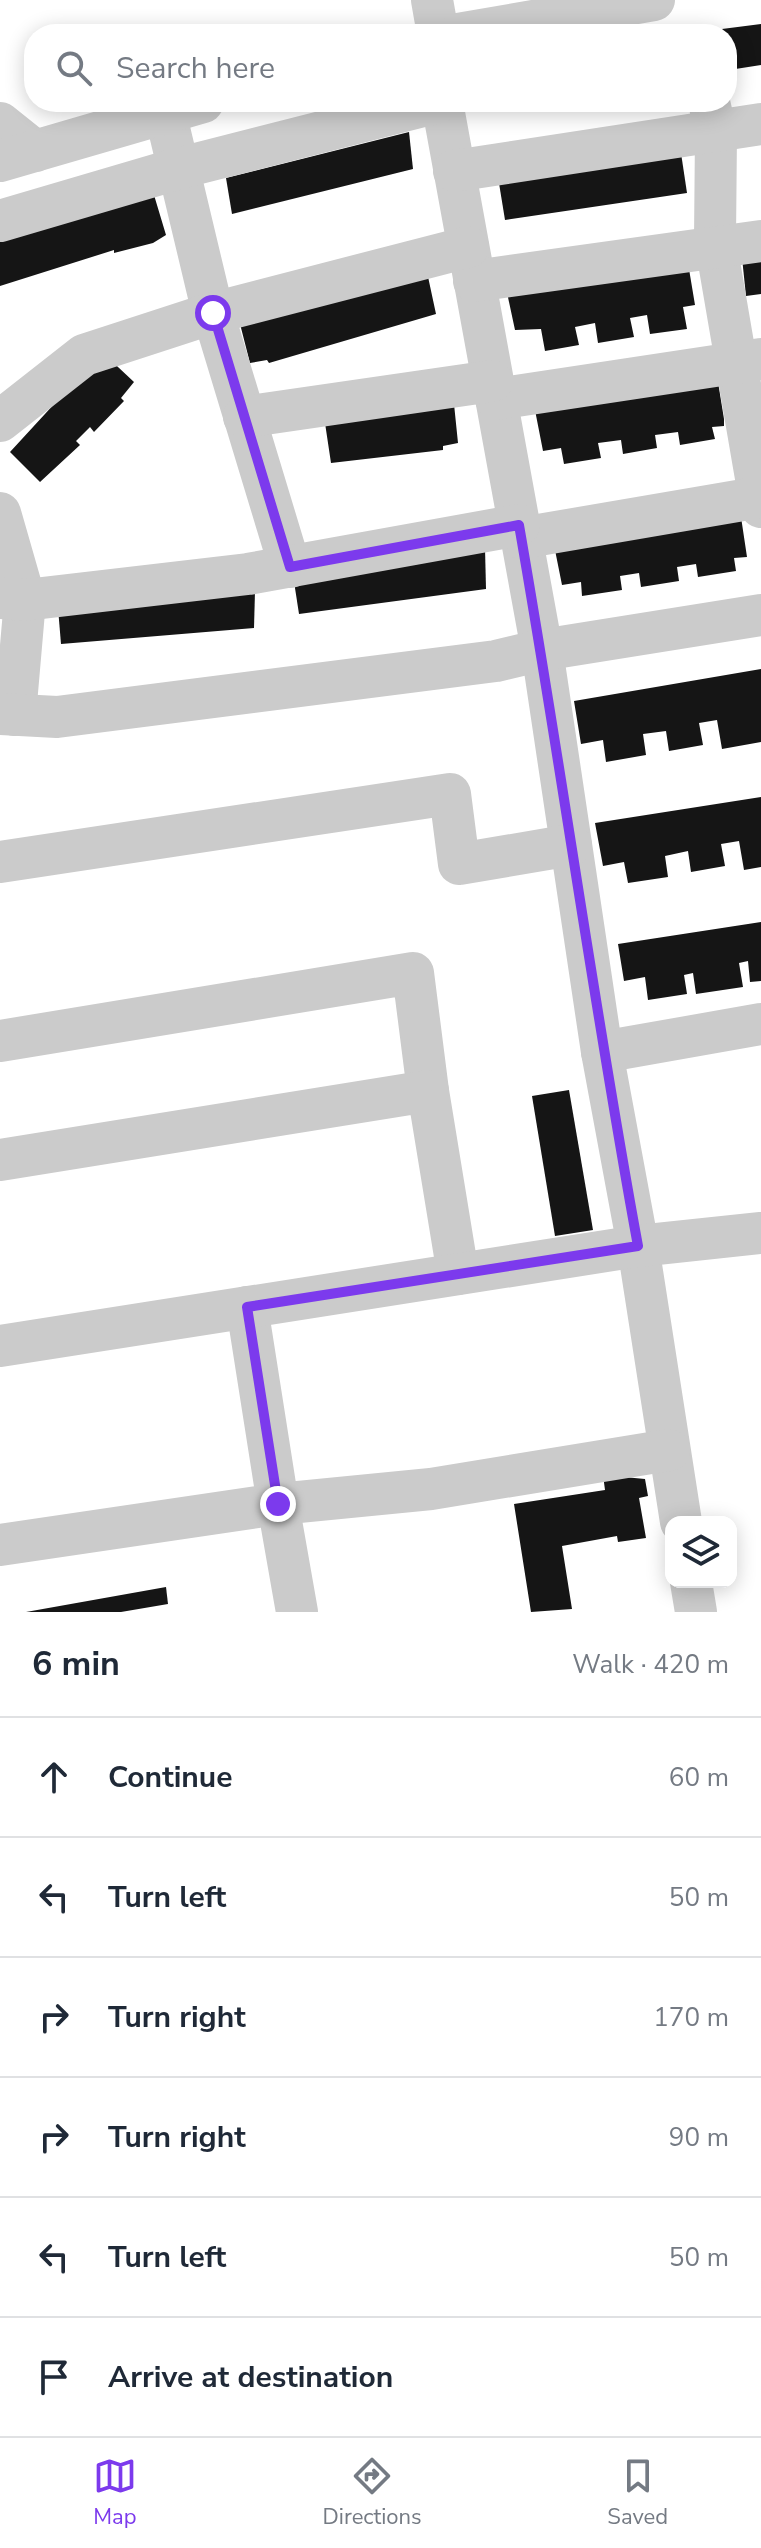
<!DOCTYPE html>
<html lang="en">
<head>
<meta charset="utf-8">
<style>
  :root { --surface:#fff; --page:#f6f6f7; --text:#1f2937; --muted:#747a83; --line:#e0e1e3; --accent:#7c3aed }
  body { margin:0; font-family:"Nunito Sans",sans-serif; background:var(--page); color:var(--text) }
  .controls { position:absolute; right:24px; bottom:24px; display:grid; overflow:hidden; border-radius:16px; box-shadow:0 4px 20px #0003 }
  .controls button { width:72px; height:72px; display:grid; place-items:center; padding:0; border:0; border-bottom:2px solid var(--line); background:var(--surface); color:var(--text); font:40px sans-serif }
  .stop { position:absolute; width:24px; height:24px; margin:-18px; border:6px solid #7c3aed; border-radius:50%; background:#fff }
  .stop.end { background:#7c3aed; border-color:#fff; box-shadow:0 2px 8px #0008 }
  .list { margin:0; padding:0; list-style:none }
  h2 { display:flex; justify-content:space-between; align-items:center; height:104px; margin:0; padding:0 32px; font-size:34px }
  h2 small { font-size:26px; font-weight:400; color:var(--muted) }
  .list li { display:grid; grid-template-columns:52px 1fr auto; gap:24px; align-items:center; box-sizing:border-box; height:120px; padding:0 32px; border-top:2px solid var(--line) }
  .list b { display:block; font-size:30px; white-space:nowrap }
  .list em { font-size:26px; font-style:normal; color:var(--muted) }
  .icon { flex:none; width:44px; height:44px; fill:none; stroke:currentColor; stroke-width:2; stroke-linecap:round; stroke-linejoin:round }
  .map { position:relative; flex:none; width:761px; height:1612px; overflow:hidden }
  .search { position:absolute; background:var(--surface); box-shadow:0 4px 20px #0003; left:24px; right:24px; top:24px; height:88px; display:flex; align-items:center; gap:20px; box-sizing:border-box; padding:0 28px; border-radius:32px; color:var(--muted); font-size:30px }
  .sheet { height:824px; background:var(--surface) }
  nav { display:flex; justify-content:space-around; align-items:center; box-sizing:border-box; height:112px; border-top:2px solid var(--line); background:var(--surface); font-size:22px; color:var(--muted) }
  nav a { display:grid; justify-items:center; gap:4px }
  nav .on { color:var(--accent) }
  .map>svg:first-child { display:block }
  .building { fill:#151515 }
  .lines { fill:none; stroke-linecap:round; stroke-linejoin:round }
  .minor { stroke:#cbcbcb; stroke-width:42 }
  .route { stroke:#7c3aed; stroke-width:10 }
</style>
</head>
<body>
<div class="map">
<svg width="761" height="1612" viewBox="0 0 761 1612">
  <rect width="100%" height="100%" fill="#fff"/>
  <g class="building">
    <path d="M761 24V65L729 70 727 34H723L722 29Z"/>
    <path d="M487 102H523V104L487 109Z"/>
    <path d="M409 132 413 169 232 214 226 178Z"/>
    <path d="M681 153 687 193 505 220 498 177Z"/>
    <path d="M154 195 166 235 153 243 114 253V250L0 286V239Z"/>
    <path d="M761 245V294L746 296 741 248Z"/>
    <path d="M689 269 695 305 683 307 687 329 650 334 647 315 630 318 634 337 598 343 595 323 575 327 579 345 545 351 541 329 515 330 506 288Z"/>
    <path d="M427 272 436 314 269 363 267 360 250 363 239 320Z"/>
    <path d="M102 352 134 382 121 398 124 401 94 432 90 427 76 441 80 445 40 482 10 452Z"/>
    <path d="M718 382 724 419V426L712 427 715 439 680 445 678 432 655 435 657 448 623 454 621 440 598 443 601 458 564 464 561 448 543 451 534 405Z"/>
    <path d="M454 404 458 443 443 446V450L331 463 325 423Z"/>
    <path d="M741 517 747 557 734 558 736 571 698 577 696 564 677 567 679 581 641 587 639 573 620 576 622 590 582 596 581 582 562 585 553 540Z"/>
    <path d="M485 548 486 589 299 614 293 575Z"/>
    <path d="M255 591 254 628 61 644 58 608Z"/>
    <path d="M761 669V742L722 749 717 720 699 723 703 745 669 751 666 731 643 734 646 755 606 762 603 740 581 744 574 701Z"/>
    <path d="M761 797V867L744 870 739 841 721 844 725 866 691 872 688 851 665 856 668 877 628 883 624 862 603 866 595 823Z"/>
    <path d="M761 922V981L750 982 748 961 739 963 743 987 696 994 693 973 684 975 687 994 648 1000 645 977 624 981 618 944Z"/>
    <path d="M569 1090 593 1230 555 1236 532 1096Z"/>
    <path d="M603 1475 645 1479 648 1496 639 1498 646 1538 618 1542 617 1536 562 1546 572 1609 531 1612 514 1504 605 1490Z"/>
    <path d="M166 1587 168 1604 121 1612H26Z"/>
  </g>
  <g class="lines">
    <g class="minor">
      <path d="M432 0 438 34"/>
      <path d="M458 34 654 0"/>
      <path d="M442 102 542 650 602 1052 638 1246 681 1522"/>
      <path d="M709 102 716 133 715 239 761 507"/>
      <path d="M165 112 213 313 290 567"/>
      <path d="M0 123 35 151"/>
      <path d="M0 161 203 102"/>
      <path d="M454 171 761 124"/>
      <path d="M0 221 180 168 439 102"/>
      <path d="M474 281 761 241"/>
      <path d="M496 399 761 359"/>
      <path d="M244 417 492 381"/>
      <path d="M0 421 84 355 213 313 468 247"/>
      <path d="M0 513 25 600 15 715"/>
      <path d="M521 538 761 497"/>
      <path d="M0 598 25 600 248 574 519 525"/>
      <path d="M0 714 57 717 496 661 542 650 761 615"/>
      <path d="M0 862 450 794 459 864 571 845"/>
      <path d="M0 1041 413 973 428 1091"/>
      <path d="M602 1052 761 1024"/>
      <path d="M0 1160 428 1091 458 1274"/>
      <path d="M247 1307 278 1504 431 1489 669 1450"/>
      <path d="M0 1346 638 1246 761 1233"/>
      <path d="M0 1545 278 1504 297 1612"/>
      <path d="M691 1582 696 1612"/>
    </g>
  </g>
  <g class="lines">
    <path class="route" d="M213 313 290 567 519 525C561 765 594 1007 638 1246L247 1307 278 1504"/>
  </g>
</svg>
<div class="controls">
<button><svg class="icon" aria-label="layers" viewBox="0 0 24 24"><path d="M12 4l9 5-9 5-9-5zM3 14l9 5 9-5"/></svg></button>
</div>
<div class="stop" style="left:213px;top:313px"></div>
<div class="stop end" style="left:278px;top:1504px"></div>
<div class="search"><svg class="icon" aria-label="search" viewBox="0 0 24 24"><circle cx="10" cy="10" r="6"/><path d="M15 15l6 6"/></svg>Search here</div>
</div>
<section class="sheet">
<h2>6 min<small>Walk · 420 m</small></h2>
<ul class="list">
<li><svg class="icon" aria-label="ahead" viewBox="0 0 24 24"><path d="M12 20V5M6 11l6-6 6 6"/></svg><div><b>Continue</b></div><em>60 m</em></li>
<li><svg class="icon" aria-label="left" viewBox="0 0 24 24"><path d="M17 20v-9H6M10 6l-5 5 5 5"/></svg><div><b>Turn left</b></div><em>50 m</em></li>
<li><svg class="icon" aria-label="right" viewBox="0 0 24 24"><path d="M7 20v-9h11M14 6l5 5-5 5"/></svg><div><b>Turn right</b></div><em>170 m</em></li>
<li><svg class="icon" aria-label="right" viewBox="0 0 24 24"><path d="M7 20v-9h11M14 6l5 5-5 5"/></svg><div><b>Turn right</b></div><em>90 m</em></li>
<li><svg class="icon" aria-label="left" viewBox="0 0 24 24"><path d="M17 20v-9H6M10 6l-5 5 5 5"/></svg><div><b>Turn left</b></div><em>50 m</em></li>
<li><svg class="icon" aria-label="arrive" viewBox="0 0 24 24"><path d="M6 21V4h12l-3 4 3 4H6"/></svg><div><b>Arrive at destination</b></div></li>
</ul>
</section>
<nav>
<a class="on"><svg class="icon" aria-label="map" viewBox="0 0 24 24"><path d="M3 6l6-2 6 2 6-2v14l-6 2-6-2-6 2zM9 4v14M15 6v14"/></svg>Map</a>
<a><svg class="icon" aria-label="directions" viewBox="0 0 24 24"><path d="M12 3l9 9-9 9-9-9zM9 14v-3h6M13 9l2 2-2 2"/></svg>Directions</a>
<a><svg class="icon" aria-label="saved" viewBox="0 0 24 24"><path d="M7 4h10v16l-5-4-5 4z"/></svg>Saved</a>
</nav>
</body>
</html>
